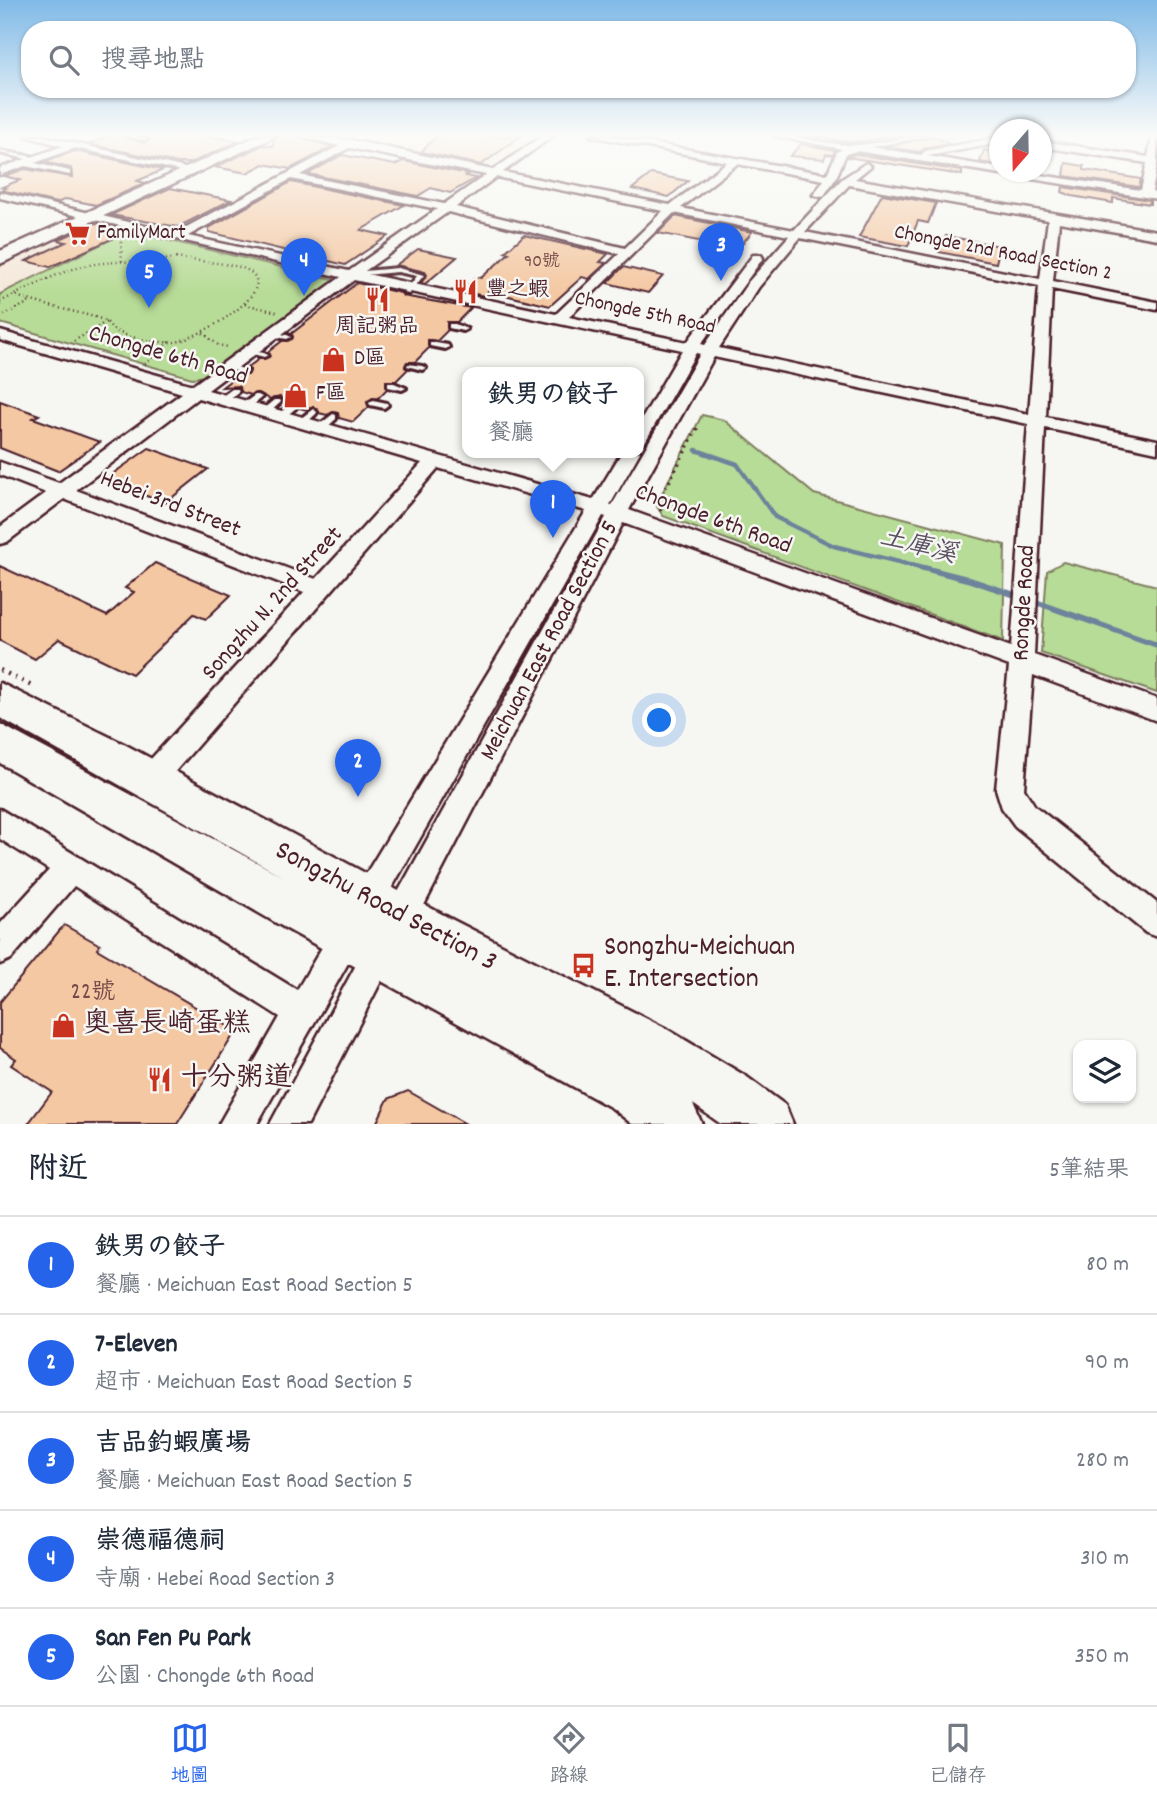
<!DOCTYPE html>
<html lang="zh-TW">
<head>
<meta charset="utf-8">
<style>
  :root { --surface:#fff; --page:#f6f6f7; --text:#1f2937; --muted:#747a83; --line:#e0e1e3; --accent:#2563eb }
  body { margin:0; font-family:Dekko,"LXGW WenKai TC","Klee One",sans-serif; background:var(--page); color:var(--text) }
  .controls { position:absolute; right:21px; bottom:21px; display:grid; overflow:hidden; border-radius:14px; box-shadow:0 2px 5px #0004 }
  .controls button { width:63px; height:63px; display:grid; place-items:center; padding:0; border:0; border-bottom:2px solid var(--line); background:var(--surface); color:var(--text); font:35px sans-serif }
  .compass { position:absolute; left:989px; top:119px; width:63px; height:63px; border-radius:50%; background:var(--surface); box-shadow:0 2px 5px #0004; rotate:200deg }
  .you { position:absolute; left:660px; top:721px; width:24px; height:24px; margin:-18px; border:5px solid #fff; border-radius:50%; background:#1a73e8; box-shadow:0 0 0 10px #1a73e833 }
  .badge { display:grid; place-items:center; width:46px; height:46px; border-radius:50%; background:var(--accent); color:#fff; font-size:23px; font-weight:700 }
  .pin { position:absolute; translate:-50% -58px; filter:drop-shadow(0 2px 4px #0008) }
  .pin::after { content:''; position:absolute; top:37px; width:24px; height:21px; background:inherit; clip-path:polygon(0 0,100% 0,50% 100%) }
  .popup { position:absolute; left:462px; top:367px; width:182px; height:91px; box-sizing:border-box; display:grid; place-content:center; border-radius:14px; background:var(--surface); filter:drop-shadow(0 2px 5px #0005); font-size:23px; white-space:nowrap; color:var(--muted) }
  .popup b { font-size:26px; color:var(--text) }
  .popup::after { content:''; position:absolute; left:50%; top:100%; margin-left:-14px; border:14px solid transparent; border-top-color:var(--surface) }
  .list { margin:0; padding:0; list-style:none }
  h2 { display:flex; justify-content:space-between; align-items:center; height:91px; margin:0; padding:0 28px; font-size:30px }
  h2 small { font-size:23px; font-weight:400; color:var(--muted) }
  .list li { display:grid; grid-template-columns:46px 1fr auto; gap:21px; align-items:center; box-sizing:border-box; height:98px; padding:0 28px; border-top:2px solid var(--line) }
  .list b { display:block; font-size:26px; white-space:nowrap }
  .list p { margin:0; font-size:23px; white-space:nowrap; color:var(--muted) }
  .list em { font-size:23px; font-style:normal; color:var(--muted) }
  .icon { flex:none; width:38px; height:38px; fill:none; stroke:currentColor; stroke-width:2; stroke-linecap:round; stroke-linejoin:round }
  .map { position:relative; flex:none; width:1157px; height:1124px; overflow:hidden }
  .search { position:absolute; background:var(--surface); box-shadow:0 2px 5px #0004; left:21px; right:21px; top:21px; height:77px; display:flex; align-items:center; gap:18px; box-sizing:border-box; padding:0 24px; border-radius:28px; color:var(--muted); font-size:26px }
  .sheet { height:581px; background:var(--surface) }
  nav { display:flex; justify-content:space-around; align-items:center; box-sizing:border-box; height:98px; border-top:2px solid var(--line); background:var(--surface); font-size:19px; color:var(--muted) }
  nav a { display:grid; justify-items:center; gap:4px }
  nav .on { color:var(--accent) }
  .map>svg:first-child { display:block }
  .built { fill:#f5e8da }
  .green { fill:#b7dc97; stroke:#807e61; stroke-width:2 }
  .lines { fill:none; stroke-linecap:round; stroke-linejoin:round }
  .stream-far1 { stroke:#6d829b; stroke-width:4.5 }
  .stream { stroke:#6d829b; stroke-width:6 }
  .river { fill:#85c4e6; fill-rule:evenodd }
  .building { fill:#f4c8a3; stroke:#4a1f2b; stroke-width:2 }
  .lane-casing { stroke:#4a1f2b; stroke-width:6 }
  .street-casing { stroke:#4a1f2b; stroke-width:5 }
  .secondary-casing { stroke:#4a1f2b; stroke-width:5 }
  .path-far3 { stroke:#4a1f2b; stroke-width:2; stroke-dasharray:1 2.5; stroke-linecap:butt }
  .path-far2 { stroke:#4a1f2b; stroke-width:2.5; stroke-dasharray:1 3.5; stroke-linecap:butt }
  .path-far1 { stroke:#4a1f2b; stroke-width:3.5; stroke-dasharray:2 4.5; stroke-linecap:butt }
  .path { stroke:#4a1f2b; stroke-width:4.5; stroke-dasharray:2 6; stroke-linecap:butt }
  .lane { fill:#f6f6f2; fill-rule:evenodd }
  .street { fill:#f6f6f2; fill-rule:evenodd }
  .secondary { fill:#f6f6f2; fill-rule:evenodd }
  .labels { text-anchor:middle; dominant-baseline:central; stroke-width:5; stroke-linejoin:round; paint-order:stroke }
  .far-number-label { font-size:18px; fill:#744949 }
  .far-poi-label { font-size:21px; fill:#4a1f2b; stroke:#f6f6f2; text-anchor:start }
  .far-street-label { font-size:21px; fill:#4a1f2b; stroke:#f6f6f2 }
  .street-label { font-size:24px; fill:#4a1f2b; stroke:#f6f6f2 }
  .near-number-label { font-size:24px; fill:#744949 }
  .water-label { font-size:26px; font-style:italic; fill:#5c5163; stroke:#f6f6f2 }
  .near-street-label { font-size:28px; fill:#4a1f2b; stroke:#f6f6f2 }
  .near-poi-label { font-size:28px; fill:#4a1f2b; stroke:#f6f6f2; text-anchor:start }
</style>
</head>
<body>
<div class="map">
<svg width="1157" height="1124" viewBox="0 0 1157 1124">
  <rect width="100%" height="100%" fill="#f6f6f2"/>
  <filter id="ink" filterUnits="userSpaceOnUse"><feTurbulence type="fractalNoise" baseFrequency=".0143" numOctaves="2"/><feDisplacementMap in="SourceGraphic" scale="14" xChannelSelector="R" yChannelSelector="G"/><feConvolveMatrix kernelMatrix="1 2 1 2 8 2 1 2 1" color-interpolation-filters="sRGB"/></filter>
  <g filter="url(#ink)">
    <g class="built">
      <path d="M372 136H535L494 165 489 166 367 143 365 139Z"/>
      <path d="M98 224 128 231 0 294V266L88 226Z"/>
    </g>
    <g class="green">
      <path d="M128 231 333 279 334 283 205 376 192 378 0 323V294Z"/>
      <path d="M702 415 724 420 814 494 1005 545 1003 641 663 516 656 505Z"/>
      <path d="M1063 562 1157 586V693L1041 653 1047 571Z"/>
    </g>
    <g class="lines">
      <path class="stream-far1" d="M696 450 737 464 775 517 834 546 923 568"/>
      <g class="stream">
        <path d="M916 566 967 579 1021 597"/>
        <path d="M1030 600 1157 645"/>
      </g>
      <path class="river" d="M926 136H958L951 140 895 151 887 146 890 143Z"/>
    </g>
    <g class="building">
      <path d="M109 136H122L144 143 150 140 146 136H208L239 141 191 163H178L89 144Z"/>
      <path d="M278 136H298L332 147 290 169 264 164 247 173 215 167 263 145 273 146 274 140Z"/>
      <path d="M436 136H521L481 165 421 152Z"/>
      <path d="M808 136H902L853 142Z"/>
      <path d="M933 136 949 144 925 148 920 152 886 147Z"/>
      <path d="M801 144 835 150 833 155 826 154 824 159 790 156Z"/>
      <path d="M984 150 999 153V165L980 162Z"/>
      <path d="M75 151 163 170 137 181 146 183 96 205 66 199 57 203 1 190 6 188 2 187 20 180 4 176 25 169 72 177 71 168 44 162Z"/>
      <path d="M856 154 962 171V175L847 157Z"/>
      <path d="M342 155 395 165 403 161 468 174 465 176 476 178 450 193 431 188 418 196 308 174Z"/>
      <path d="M1066 163 1084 166V170L1141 179 1139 187 1064 176Z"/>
      <path d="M651 174 688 181 669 197 632 189Z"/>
      <path d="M291 182 404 205 361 230 388 236 345 265 209 232V228Z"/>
      <path d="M1063 187 1150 200V204L1113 198V203L1072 196 1062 192Z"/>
      <path d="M170 188 231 200 178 227 111 215Z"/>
      <path d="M882 194 936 203 928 223 918 221 908 246 859 237Z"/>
      <path d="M675 216 714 224 752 232 738 249 658 233Z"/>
      <path d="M95 223 129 231 50 267 26 261 66 242 58 240Z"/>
      <path d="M524 235 608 254 600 262 606 263 589 279 582 277 550 306 488 291 484 296 461 291 477 277 481 278 509 253 505 252Z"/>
      <path d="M946 236 1000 246 996 263 939 252Z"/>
      <path d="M418 249 457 257 425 284 421 283 427 275 425 272 396 265Z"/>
      <path d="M623 267 663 276 648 293 607 283Z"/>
      <path d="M357 283 401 293 403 296 471 308 457 322H447L448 330 437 341 428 340 429 348 415 362H407L405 367 408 369 396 381H386L387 389 378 398 367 401 369 407 353 422 339 418 338 413 334 412 327 415 319 413 313 406 307 410 299 408 298 402 294 401 287 404 280 397 270 400 259 393 251 395 241 392 238 386 222 387 239 374 248 375 250 370 247 368 259 359 269 357 268 352 282 341 292 339 291 334Z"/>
      <path d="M0 401 39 415 33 418 100 442 58 471 0 448Z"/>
      <path d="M149 448 208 469 165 503 104 480Z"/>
      <path d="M155 563 231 595 206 619 194 614 132 674 59 639 35 659 0 641V566L107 616 134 592 125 588Z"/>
      <path d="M64 925 100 945 97 949 236 1031 177 1124H28L52 1092 11 1065 16 1059 0 1048V1002Z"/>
      <path d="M408 1091 466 1124H376L388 1099Z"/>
    </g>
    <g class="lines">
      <defs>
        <g id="lane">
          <path d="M125 136H136L147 139 145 140Z"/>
          <path d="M0 151 35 157 38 159 35 161 0 153Z"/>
          <path d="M398 268 424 275 409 294 404 293 417 276 398 272 353 276 350 274 353 272Z"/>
          <path d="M449 324H455L467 329 463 331 449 328Z"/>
          <path d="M270 332 287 335 291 337 287 339 270 336Z"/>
          <path d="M430 342 448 345 449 347 445 349 430 346Z"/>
          <path d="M246 350 264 353 268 355 264 357 245 352Z"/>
          <path d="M408 364 422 366 426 368 422 370 407 366Z"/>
          <path d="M226 365H232L248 371 247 373 226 369Z"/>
          <path d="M388 383H394L406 388 402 390 388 387Z"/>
          <path d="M232 389H238L239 391 227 401H221V397Z"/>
          <path d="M255 395H258L262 397 250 407H244V403Z"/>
          <path d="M274 400H280L281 402 269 413H263V409Z"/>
          <path d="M373 400 387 403 388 405 384 408 370 405 369 403Z"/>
          <path d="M293 403 296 404V408L285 417H279V413Z"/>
          <path d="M313 409 317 412 316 414 306 423H300V419Z"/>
          <path d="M333 414 336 415V419L325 429H319V425Z"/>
        </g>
        <g id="street">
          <path d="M25 136H43L186 168 181 171 75 148 35 163 70 171V175L25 166 0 175V168L63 146Z"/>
          <path d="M300 136 351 140 493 170 542 136H553L503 172 670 205 727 162 590 136H611L827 174 837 152 842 149 776 136C802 136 828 145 853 145 878 145 904 136 930 136L871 147 921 155 925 151 1000 137V143L928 156 1000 168V172H1020L1141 190 1147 163 1042 147V141L1148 157 1152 136H1157V164L1152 192 1157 193V199L856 151 846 154 836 178 823 197 813 195 824 180 737 164 681 208 794 230 842 179 866 163 871 166 855 179 1157 231V239L1059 222 1053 281 1157 302V310L1052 289 1046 417 1157 440V452L1045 428 1034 655 1157 699V721L1033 675 1024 789 1035 806 1157 903V937L1146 933 1015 826 1002 808 996 789 1009 666 623 523 409 934 398 938 387 934 383 923 387 912 606 517 603 516 377 914 366 918 355 914 351 903 355 892 586 511 438 468 159 790 149 794 139 790 136 781 139 772 304 592 64 499 7 542 0 544V527L46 493 0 475V462L59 483 182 393 0 340V331L193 385 341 277 0 198V192L175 233 339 146ZM349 148 486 175 444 204 300 175ZM496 177 663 211 625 248 456 207ZM291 179 437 209 349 271 188 236ZM849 185 1048 220 1040 279 805 232ZM448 212 619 254 556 314 362 273ZM674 213 789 236 749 281 705 345 701 344 763 258 761 255H753L687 342 569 317ZM800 238 1039 286 1029 414 719 348 759 287ZM354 280 682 350 639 424V443L645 442 696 353 700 354 612 505H610L640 452 639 450V452H622L593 500 208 390ZM714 357 1028 424 1011 647 629 510ZM198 398 422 463 316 579 76 490Z"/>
          <path d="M0 809 297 990 338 920 349 915 360 920 365 931 360 942 257 1124H219L280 1017 74 886 11 959 0 964V924L49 870 0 839Z"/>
          <path d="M381 934 392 939 397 950 308 1124H270L370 939Z"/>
        </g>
        <g id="secondary">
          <path d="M257 136H276L0 264V251Z"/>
          <path d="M0 683 124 744 453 920 665 1028 747 1077 785 1105 793 1124H721L693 1104 702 1124H632L612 1108 285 928 0 763V724L284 877 0 718Z"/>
        </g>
      </defs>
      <use href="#lane" class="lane-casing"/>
      <use href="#street" class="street-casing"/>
      <use href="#secondary" class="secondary-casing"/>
      <path class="path-far3" d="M121 235V244"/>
      <g class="path-far2">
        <path d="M121 242 122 263"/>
        <path d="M176 258C193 261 231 263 245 269 289 289 194 340 175 342 161 344 125 338 113 329 108 325 108 321 101 319 72 310 43 306 14 295 40 283 66 268 95 264 122 260 149 263 176 258Z"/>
        <path d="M0 302 14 295"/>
        <path d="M245 304 277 312"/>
        <path d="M0 317 30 302"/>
        <path d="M203 333 218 345 228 347"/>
        <path d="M74 341 106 322"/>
        <path d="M145 364 169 342"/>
      </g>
      <path class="path-far1" d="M661 511 658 503 699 425"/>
      <path class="path" d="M0 670 32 686"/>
      <use href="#lane" class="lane"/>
      <use href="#street" class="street"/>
      <use href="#secondary" class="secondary"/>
    </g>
  </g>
  <linearGradient id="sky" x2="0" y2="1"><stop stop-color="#80bae7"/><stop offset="0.46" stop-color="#fbfbf9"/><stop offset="1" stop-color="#fbfbf9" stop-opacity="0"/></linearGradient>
  <rect width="1157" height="293" fill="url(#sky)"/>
  <defs>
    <symbol id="supermarket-bare" viewBox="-9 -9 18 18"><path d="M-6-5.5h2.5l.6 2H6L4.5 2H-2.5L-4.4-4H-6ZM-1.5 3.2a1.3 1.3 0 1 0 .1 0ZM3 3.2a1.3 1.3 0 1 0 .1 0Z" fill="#c8321e" stroke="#f6f6f2" stroke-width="2.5" paint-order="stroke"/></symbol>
    <symbol id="restaurant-bare" viewBox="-9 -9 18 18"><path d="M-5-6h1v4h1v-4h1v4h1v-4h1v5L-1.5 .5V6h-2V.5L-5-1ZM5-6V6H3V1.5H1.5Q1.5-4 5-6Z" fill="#c8321e" stroke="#f6f6f2" stroke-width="2.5" paint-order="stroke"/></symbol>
    <symbol id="shop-bare" viewBox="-9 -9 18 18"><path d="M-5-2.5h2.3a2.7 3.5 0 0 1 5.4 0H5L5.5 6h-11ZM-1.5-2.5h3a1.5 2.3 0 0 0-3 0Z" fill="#c8321e" stroke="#f6f6f2" stroke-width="2.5" paint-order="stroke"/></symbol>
    <symbol id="bus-bare" viewBox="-9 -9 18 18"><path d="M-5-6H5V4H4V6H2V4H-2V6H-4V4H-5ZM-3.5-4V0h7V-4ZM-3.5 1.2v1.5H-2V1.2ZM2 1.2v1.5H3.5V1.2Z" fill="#c8321e" stroke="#f6f6f2" stroke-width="2.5" paint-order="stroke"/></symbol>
  </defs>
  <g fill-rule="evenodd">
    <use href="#supermarket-bare" x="60" y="216" width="35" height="35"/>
    <use href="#restaurant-bare" x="448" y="274" width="35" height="35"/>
    <use href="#restaurant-bare" x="360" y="282" width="35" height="35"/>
    <use href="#shop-bare" x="316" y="342" width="35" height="35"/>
    <use href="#shop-bare" x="278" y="378" width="35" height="35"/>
    <use href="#bus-bare" x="566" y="948" width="35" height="35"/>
    <use href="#shop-bare" x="46" y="1008" width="35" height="35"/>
    <use href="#restaurant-bare" x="142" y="1062" width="35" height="35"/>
  </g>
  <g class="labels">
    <g class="far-number-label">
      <text x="542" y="262">90號</text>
    </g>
    <g class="far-poi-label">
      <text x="97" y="234">FamilyMart</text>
      <text x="486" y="291">豐之蝦</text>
      <text x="377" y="328" text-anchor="middle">周記粥品</text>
      <text x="354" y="360">D區</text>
      <text x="316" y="395">F區</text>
    </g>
    <g class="far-street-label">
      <text transform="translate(1003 254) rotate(11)">Chongde 2nd Road Section 2</text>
      <text transform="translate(645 314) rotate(12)">Chongde 5th Road</text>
    </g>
    <g class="street-label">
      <text transform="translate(168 356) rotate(16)">Chongde 6th Road</text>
      <text transform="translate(170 505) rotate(21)">Hebei 3rd Street</text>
      <text transform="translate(713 520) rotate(20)">Chongde 6th Road</text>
      <text transform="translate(1025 603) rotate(-87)">Rongde Road</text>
      <text transform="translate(273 604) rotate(-48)">Songzhu N. 2nd Street</text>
      <text transform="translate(550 641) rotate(-62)">Meichuan East Road Section 5</text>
    </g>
    <g class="near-number-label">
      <text x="93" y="993">22號</text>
    </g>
    <g class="water-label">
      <text transform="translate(918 547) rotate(14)">土庫溪</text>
    </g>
    <g class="near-street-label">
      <text transform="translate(385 908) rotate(28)">Songzhu Road Section 3</text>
    </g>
    <g class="near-poi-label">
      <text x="604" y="949">Songzhu-Meichuan<tspan x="604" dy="32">E. Intersection</tspan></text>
      <text x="83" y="1026">奧喜長崎蛋糕</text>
      <text x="180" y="1080">十分粥道</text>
    </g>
  </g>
</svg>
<div class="controls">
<button><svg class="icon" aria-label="layers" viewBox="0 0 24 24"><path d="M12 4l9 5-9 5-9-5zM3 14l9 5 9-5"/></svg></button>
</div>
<svg class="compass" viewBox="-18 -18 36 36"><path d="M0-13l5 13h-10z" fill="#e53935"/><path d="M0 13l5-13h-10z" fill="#747a83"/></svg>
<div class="you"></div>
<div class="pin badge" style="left:553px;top:538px">1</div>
<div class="popup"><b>鉄男の餃子</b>餐廳</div>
<div class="pin badge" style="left:358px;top:797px">2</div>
<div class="pin badge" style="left:721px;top:281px">3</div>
<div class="pin badge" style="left:304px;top:296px">4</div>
<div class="pin badge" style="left:149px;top:308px">5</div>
<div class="search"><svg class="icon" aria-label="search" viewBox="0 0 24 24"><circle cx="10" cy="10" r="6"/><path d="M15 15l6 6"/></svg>搜尋地點</div>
</div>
<section class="sheet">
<h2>附近<small>5筆結果</small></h2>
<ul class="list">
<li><span class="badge">1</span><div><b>鉄男の餃子</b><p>餐廳 · Meichuan East Road Section 5</p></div><em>80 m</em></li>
<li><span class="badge">2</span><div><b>7-Eleven</b><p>超市 · Meichuan East Road Section 5</p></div><em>90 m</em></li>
<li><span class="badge">3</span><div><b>吉品釣蝦廣場</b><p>餐廳 · Meichuan East Road Section 5</p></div><em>280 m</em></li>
<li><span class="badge">4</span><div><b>崇德福德祠</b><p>寺廟 · Hebei Road Section 3</p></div><em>310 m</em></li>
<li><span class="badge">5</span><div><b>San Fen Pu Park</b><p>公園 · Chongde 6th Road</p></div><em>350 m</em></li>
</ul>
</section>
<nav>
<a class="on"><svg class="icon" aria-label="map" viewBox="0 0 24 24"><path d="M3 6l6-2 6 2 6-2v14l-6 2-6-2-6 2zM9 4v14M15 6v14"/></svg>地圖</a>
<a><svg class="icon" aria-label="directions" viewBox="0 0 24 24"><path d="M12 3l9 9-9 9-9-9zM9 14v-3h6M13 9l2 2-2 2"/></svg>路線</a>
<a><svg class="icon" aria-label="saved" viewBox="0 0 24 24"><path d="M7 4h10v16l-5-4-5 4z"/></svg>已儲存</a>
</nav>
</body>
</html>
